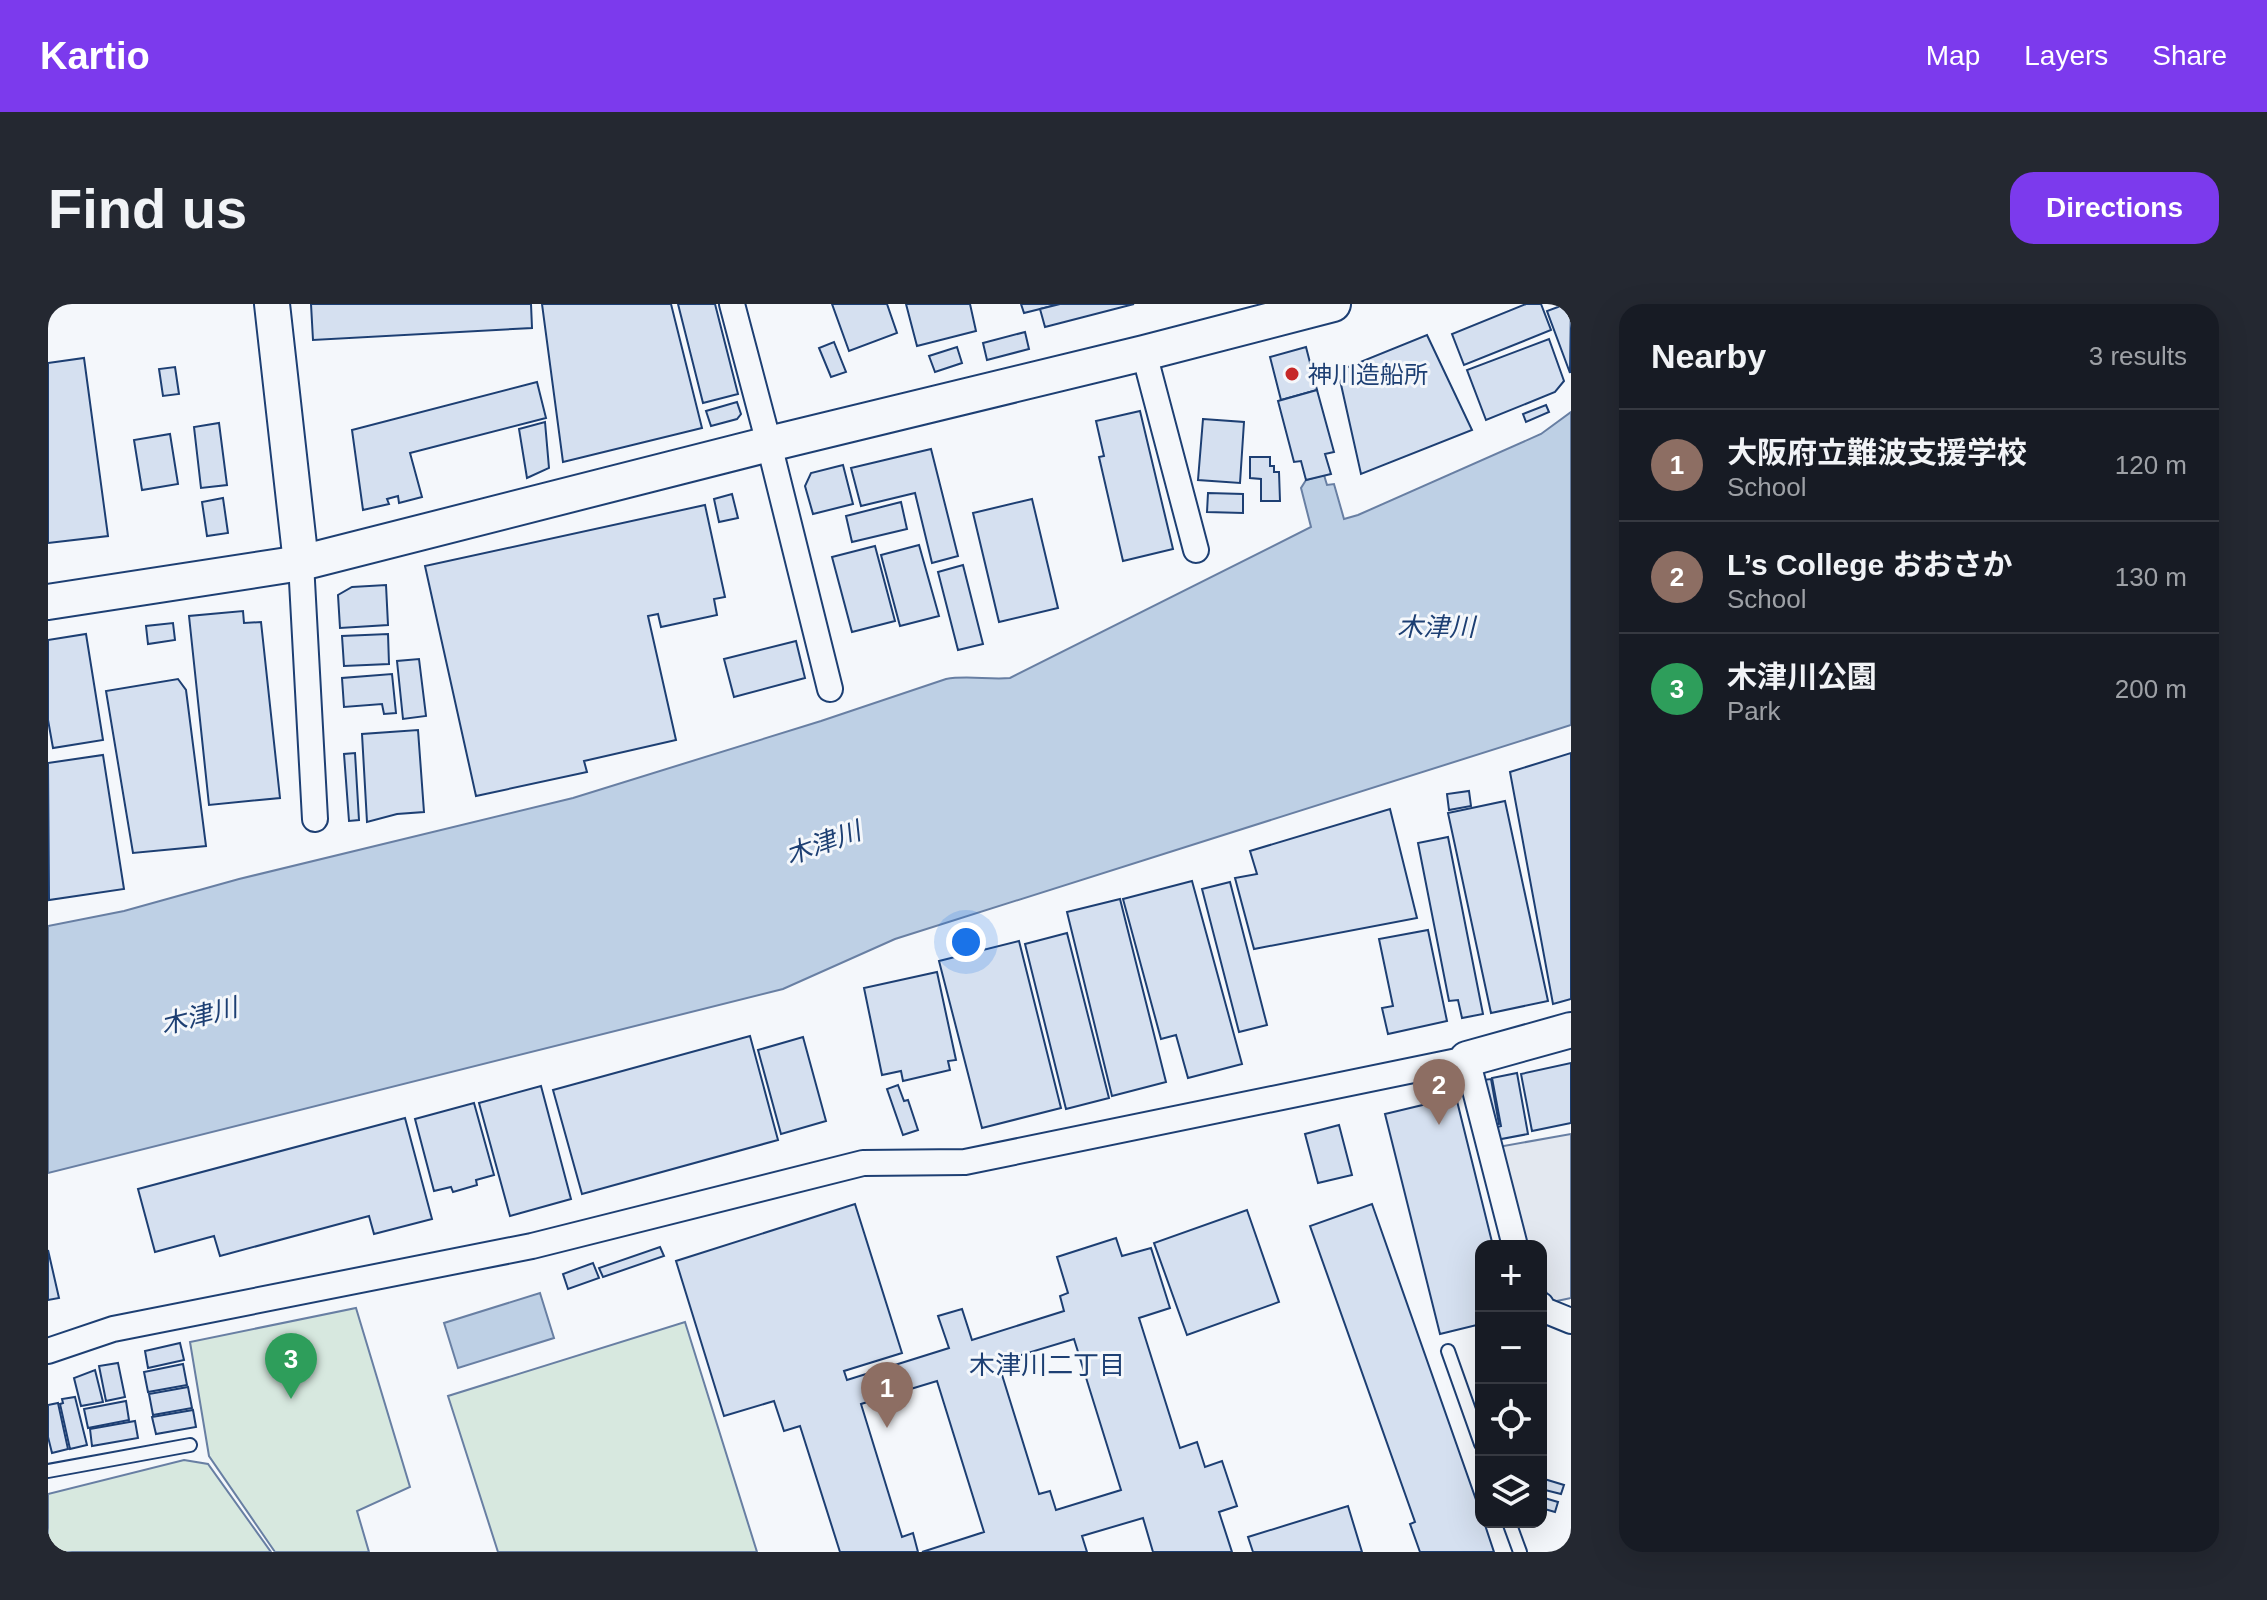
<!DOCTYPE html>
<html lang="en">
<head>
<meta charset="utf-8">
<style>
  :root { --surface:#171b24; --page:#242831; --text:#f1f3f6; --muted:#9ea1a6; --line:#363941; --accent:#7c3aed }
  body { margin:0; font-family:Helvetica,"Noto Sans JP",sans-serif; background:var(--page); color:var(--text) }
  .controls { position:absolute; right:24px; bottom:24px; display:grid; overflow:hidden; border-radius:16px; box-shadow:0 8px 32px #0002 }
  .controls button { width:72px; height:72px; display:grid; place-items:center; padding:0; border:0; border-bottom:2px solid var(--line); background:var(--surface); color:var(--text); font:40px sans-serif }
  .you { position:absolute; left:918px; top:638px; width:28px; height:28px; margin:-20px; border:6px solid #fff; border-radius:50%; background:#1a73e8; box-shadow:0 0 0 12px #1a73e833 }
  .badge { display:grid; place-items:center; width:52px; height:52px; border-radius:50%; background:var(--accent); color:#fff; font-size:26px; font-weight:700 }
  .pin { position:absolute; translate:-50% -66px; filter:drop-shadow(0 2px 4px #0008) }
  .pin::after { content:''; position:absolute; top:42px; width:28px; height:24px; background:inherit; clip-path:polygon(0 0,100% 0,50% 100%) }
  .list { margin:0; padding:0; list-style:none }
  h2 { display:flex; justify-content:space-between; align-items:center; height:104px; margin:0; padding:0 32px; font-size:34px }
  h2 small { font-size:26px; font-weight:400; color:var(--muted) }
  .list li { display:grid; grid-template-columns:52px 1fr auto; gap:24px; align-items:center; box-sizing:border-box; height:112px; padding:0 32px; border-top:2px solid var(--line) }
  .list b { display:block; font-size:30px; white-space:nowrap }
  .list p { margin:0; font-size:26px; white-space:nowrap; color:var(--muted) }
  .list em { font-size:26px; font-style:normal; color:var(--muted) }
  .icon { flex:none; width:44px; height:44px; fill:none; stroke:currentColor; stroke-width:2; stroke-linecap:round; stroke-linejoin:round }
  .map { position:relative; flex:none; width:1523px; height:1248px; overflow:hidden; border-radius:24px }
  header { display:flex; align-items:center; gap:48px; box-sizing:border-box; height:112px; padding:0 40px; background:var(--accent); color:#fff }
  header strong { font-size:38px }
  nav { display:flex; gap:44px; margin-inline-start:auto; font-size:28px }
  .intro { display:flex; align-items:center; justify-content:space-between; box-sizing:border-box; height:192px; padding:0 48px }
  h1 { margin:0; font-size:56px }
  .button { padding:20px 36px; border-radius:24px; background:var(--accent); color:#fff; font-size:28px; font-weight:700 }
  main { display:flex; gap:48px; padding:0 48px }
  aside { flex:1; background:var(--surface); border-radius:24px; box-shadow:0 8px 32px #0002 }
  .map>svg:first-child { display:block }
  .green { fill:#d7e8df; stroke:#687fa3; stroke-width:2 }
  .parking { fill:#e3e8f0; stroke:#687fa3; stroke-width:2 }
  .water { fill:#bed0e5; stroke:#687fa3; stroke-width:2 }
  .building { fill:#d5e0f0; stroke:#1d3f73; stroke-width:2; fill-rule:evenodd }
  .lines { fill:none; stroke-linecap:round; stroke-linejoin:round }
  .lane-casing { stroke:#1d3f73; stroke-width:16 }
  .street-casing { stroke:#1d3f73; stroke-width:28 }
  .secondary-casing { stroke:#1d3f73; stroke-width:38 }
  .lane { stroke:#f4f7fb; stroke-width:12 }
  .street { stroke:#f4f7fb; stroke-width:24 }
  .secondary { stroke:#f4f7fb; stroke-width:34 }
  .poi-dot { fill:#c62828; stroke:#f4f7fb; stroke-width:3 }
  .labels { text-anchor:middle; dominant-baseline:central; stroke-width:6; stroke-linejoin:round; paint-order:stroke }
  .poi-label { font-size:24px; fill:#1d3f73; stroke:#f4f7fb; text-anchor:start }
  .water-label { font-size:26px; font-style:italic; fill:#1d3f73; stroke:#f4f7fb }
  .neighbourhood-label { font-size:26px; fill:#1d3f73; stroke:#f4f7fb }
</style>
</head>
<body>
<header>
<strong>Kartio</strong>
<nav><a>Map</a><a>Layers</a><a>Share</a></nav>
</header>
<div class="intro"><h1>Find us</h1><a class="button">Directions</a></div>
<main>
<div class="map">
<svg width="1523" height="1248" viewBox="0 0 1523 1248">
  <rect width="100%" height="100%" fill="#f4f7fb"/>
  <g class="green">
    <path d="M308 1004 362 1183 309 1207 321 1248H227L161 1152 142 1038Z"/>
    <path d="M637 1018 709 1248H450L400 1092Z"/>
    <path d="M136 1156 160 1160 223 1248H0V1190Z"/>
  </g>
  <path class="parking" d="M1523 830V994L1504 998 1493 979V942H1475L1450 843Z"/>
  <g class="water">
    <path d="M1523 108V421L847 635 735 685 0 869V622L76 607 191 575 525 494 773 417 898 375C919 371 941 376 962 374L1263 223 1253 184 1258 176 1276 171 1279 181 1286 180 1296 215 1310 211 1493 130Z"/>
    <path d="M492 989 506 1034 410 1064 396 1019Z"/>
  </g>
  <g class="building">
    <path d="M263 0H483L484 24 265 36Z"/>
    <path d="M494 0H623L654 124 515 158Z"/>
    <path d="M630 0H667L690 90 655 99Z"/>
    <path d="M784 0H839L849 29 801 47Z"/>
    <path d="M858 0H922L928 27 869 42Z"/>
    <path d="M973 0H1012L976 9Z"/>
    <path d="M1012 0H1086L997 23 992 5Z"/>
    <path d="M1478 0H1493L1503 26 1416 61 1404 30Z"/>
    <path d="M1518 0H1523L1522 69 1499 7Z"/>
    <path d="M977 28 981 45 939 56 935 39Z"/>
    <path d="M1379 31 1424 126 1313 170 1290 67Z"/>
    <path d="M1501 35 1516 77 1507 88 1438 116 1419 66Z"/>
    <path d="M786 38 798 68 783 73 771 44Z"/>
    <path d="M909 43 914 59 887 68 881 52Z"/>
    <path d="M1258 43 1269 86 1233 96 1222 53Z"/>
    <path d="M36 54 60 232 0 239V59Z"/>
    <path d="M127 63 131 90 115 92 111 65Z"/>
    <path d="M489 78 498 114 362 149 374 193 351 199 350 192 339 195 341 200 315 206 304 126Z"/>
    <path d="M1269 86 1286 148 1277 150 1283 170 1258 176 1253 157 1246 158 1230 97Z"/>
    <path d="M689 98 693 110 689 115 663 122 658 107Z"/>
    <path d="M1498 101 1501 108 1478 118 1475 110Z"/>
    <path d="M1092 107 1125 245 1075 257 1051 153 1056 152 1048 117Z"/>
    <path d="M1155 115 1196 118 1192 179 1150 176Z"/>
    <path d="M497 118 501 164 479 174 471 125Z"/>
    <path d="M171 119 179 181 153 184 146 123Z"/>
    <path d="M122 130 130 180 94 186 86 136Z"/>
    <path d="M883 145 910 252 884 259 867 189 813 202 803 164Z"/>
    <path d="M1202 153H1222V162H1226V168H1231L1232 197H1213V175L1202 174Z"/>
    <path d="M795 161 805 200 765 210 757 182 763 169Z"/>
    <path d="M1160 189 1195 190V209L1159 208Z"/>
    <path d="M684 190 690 214 671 218 666 195Z"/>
    <path d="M175 194 180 229 159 232 154 198Z"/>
    <path d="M984 195 1010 304 951 318 925 209Z"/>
    <path d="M853 198 859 225 804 238 798 212Z"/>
    <path d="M657 201 677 293 666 295 669 311 613 323 610 310 600 312 628 436 536 457 539 468 428 492 377 262Z"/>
    <path d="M871 241 891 312 852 322 833 251Z"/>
    <path d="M827 242 847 317 804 328 784 253Z"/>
    <path d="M915 261 935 340 910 346 890 268Z"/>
    <path d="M338 281 340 321 292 324 290 291 304 283Z"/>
    <path d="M195 307 196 319 213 318 232 494 161 501 141 312Z"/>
    <path d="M125 319 127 336 100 340 98 322Z"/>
    <path d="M38 330 55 436 5 444 0 416V336Z"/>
    <path d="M340 330 341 360 296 362 294 332Z"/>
    <path d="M748 337 757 374 686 393 676 355Z"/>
    <path d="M371 355 378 412 355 415 349 357Z"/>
    <path d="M344 370 348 409 336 410 334 400 296 403 294 374Z"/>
    <path d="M130 375 138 386 158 542 85 549 58 387Z"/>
    <path d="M370 426 376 508 349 510 319 518 314 430Z"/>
    <path d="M307 449 311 516 301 517 296 450Z"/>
    <path d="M1523 449V695L1505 700 1462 468Z"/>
    <path d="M55 451 76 585 1 596 0 459Z"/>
    <path d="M1421 487 1423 502 1401 506 1399 490Z"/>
    <path d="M1457 497 1500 697 1443 709 1400 509Z"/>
    <path d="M1342 505 1369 614 1206 645 1187 574 1209 570 1202 547Z"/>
    <path d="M1400 533 1435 710 1414 714 1410 696 1401 697 1370 539Z"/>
    <path d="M1144 577 1194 760 1140 774 1128 731 1113 735 1075 595Z"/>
    <path d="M1182 578 1219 721 1191 728 1154 585Z"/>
    <path d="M1072 595 1118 778 1064 792 1019 608Z"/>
    <path d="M1380 626 1399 717 1340 730 1334 704 1345 702 1331 635Z"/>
    <path d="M1019 629 1061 794 1018 805 977 640Z"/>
    <path d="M971 637 1013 804 934 824 891 657Z"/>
    <path d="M889 668 908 756 900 757 902 766 855 777 853 767 834 771 816 684Z"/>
    <path d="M702 732 730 836 534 890 505 786Z"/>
    <path d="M755 733 778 817 733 830 710 746Z"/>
    <path d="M1523 759V819L1484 827 1473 770Z"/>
    <path d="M1469 769 1480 830 1448 836 1446 824 1453 822 1444 774Z"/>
    <path d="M1443 775 1451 820 1444 821 1435 776Z"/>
    <path d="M850 781 856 797 860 796 870 826 855 831 839 785Z"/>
    <path d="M493 782 523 895 462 912 431 799Z"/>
    <path d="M1408 793 1445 942H1433V1020L1392 1030 1337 810Z"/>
    <path d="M426 799 446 871 428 876 429 881 405 888 403 883 386 887 367 815Z"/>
    <path d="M357 814 384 915 326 930 321 912 172 952 166 932 107 948 90 885Z"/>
    <path d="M1291 821 1304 871 1270 879 1257 830Z"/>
    <path d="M807 900 854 1049 796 1067 799 1076 901 1044 890 1012 914 1005 924 1036 1016 1007 1012 992 1020 989 1009 953 1068 934 1074 952 1103 944 1122 1004 1091 1014 1132 1144 1149 1138 1157 1163 1174 1157 1189 1202 1171 1208 1184 1248H1105L1095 1214 1034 1232 1039 1248H874L936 1228 889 1077 813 1100 854 1233 865 1229 870 1248H792L752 1122 736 1127 726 1097 676 1112 628 957ZM1026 1035 1073 1186 1008 1206 1002 1187 991 1190 950 1058Z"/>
    <path d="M1324 900 1433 1210V1218H1436L1446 1248H1372L1362 1220 1367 1218 1262 922Z"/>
    <path d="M1199 906 1231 998 1139 1031 1106 939Z"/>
    <path d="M612 943 616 952 555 973 551 964Z"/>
    <path d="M0 946 11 994 0 996Z"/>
    <path d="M545 959 551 974 520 985 515 970Z"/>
    <path d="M132 1039 136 1056 100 1064 97 1047Z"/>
    <path d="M70 1059 77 1093 58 1097 51 1062Z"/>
    <path d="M135 1060 139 1081 100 1088 96 1068Z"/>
    <path d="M47 1066 55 1098 33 1102 26 1074Z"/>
    <path d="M140 1083 144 1104 105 1111 101 1090Z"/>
    <path d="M27 1093 39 1141 22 1145 12 1100 15 1099 14 1095Z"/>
    <path d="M78 1097 81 1116 40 1124 36 1105Z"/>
    <path d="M10 1099 20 1145 4 1149 0 1133V1101Z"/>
    <path d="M145 1106 148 1123 108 1130 104 1113Z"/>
    <path d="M87 1117 90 1134 44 1142 42 1125Z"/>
    <path d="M1493 1174 1516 1181 1513 1190 1493 1185Z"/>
    <path d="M1493 1193 1510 1198 1507 1208 1493 1204Z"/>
    <path d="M1300 1202 1314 1248H1205L1200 1233Z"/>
  </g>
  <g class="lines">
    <defs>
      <g id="lane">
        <path d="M1400 1047 1433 1140"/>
        <path d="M0 1167 142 1141"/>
        <path d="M1461 1218 1472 1248"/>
      </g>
      <g id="street">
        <path d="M684 0 721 140 782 385"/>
        <path d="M1096 49 1148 246"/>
        <path d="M253 259 267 515"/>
        <path d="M1493 1001 1496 1006 1523 1017"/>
        <path d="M0 1047 65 1025 484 942 815 859 917 858 1419 755 1467 942"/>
      </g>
      <g id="secondary">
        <path d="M224 0 253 259"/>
        <path d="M0 298 253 259 721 140 1096 49 1285 0"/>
        <path d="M1419 755 1523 726"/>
      </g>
    </defs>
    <use href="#lane" class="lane-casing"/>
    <use href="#street" class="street-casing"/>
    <use href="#secondary" class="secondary-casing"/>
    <use href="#lane" class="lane"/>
    <use href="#street" class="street"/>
    <use href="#secondary" class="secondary"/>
  </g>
  <circle class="poi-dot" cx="1244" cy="70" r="8"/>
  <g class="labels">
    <g class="poi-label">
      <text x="1260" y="70">神川造船所</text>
    </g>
    <g class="water-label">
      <text x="1388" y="323">木津川</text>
      <text transform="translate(775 539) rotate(-20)">木津川</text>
      <text transform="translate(151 712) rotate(-14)">木津川</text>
    </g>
    <g class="neighbourhood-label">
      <text x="999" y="1061">木津川二丁目</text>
    </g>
  </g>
</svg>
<div class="controls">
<button>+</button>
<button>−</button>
<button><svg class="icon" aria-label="locate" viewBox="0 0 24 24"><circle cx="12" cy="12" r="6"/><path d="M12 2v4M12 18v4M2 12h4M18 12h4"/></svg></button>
<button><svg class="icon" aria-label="layers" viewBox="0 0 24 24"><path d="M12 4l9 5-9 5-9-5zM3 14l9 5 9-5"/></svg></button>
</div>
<div class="you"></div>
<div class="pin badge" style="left:839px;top:1124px;background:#8d6e63">1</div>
<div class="pin badge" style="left:1391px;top:821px;background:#8d6e63">2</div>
<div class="pin badge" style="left:243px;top:1095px;background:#2e9e5b">3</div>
</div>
<aside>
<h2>Nearby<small>3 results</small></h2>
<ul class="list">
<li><span class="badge" style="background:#8d6e63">1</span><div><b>大阪府立難波支援学校</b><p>School</p></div><em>120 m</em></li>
<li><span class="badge" style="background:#8d6e63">2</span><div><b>L’s College おおさか</b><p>School</p></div><em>130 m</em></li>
<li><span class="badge" style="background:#2e9e5b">3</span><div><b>木津川公園</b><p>Park</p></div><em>200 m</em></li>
</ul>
</aside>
</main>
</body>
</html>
